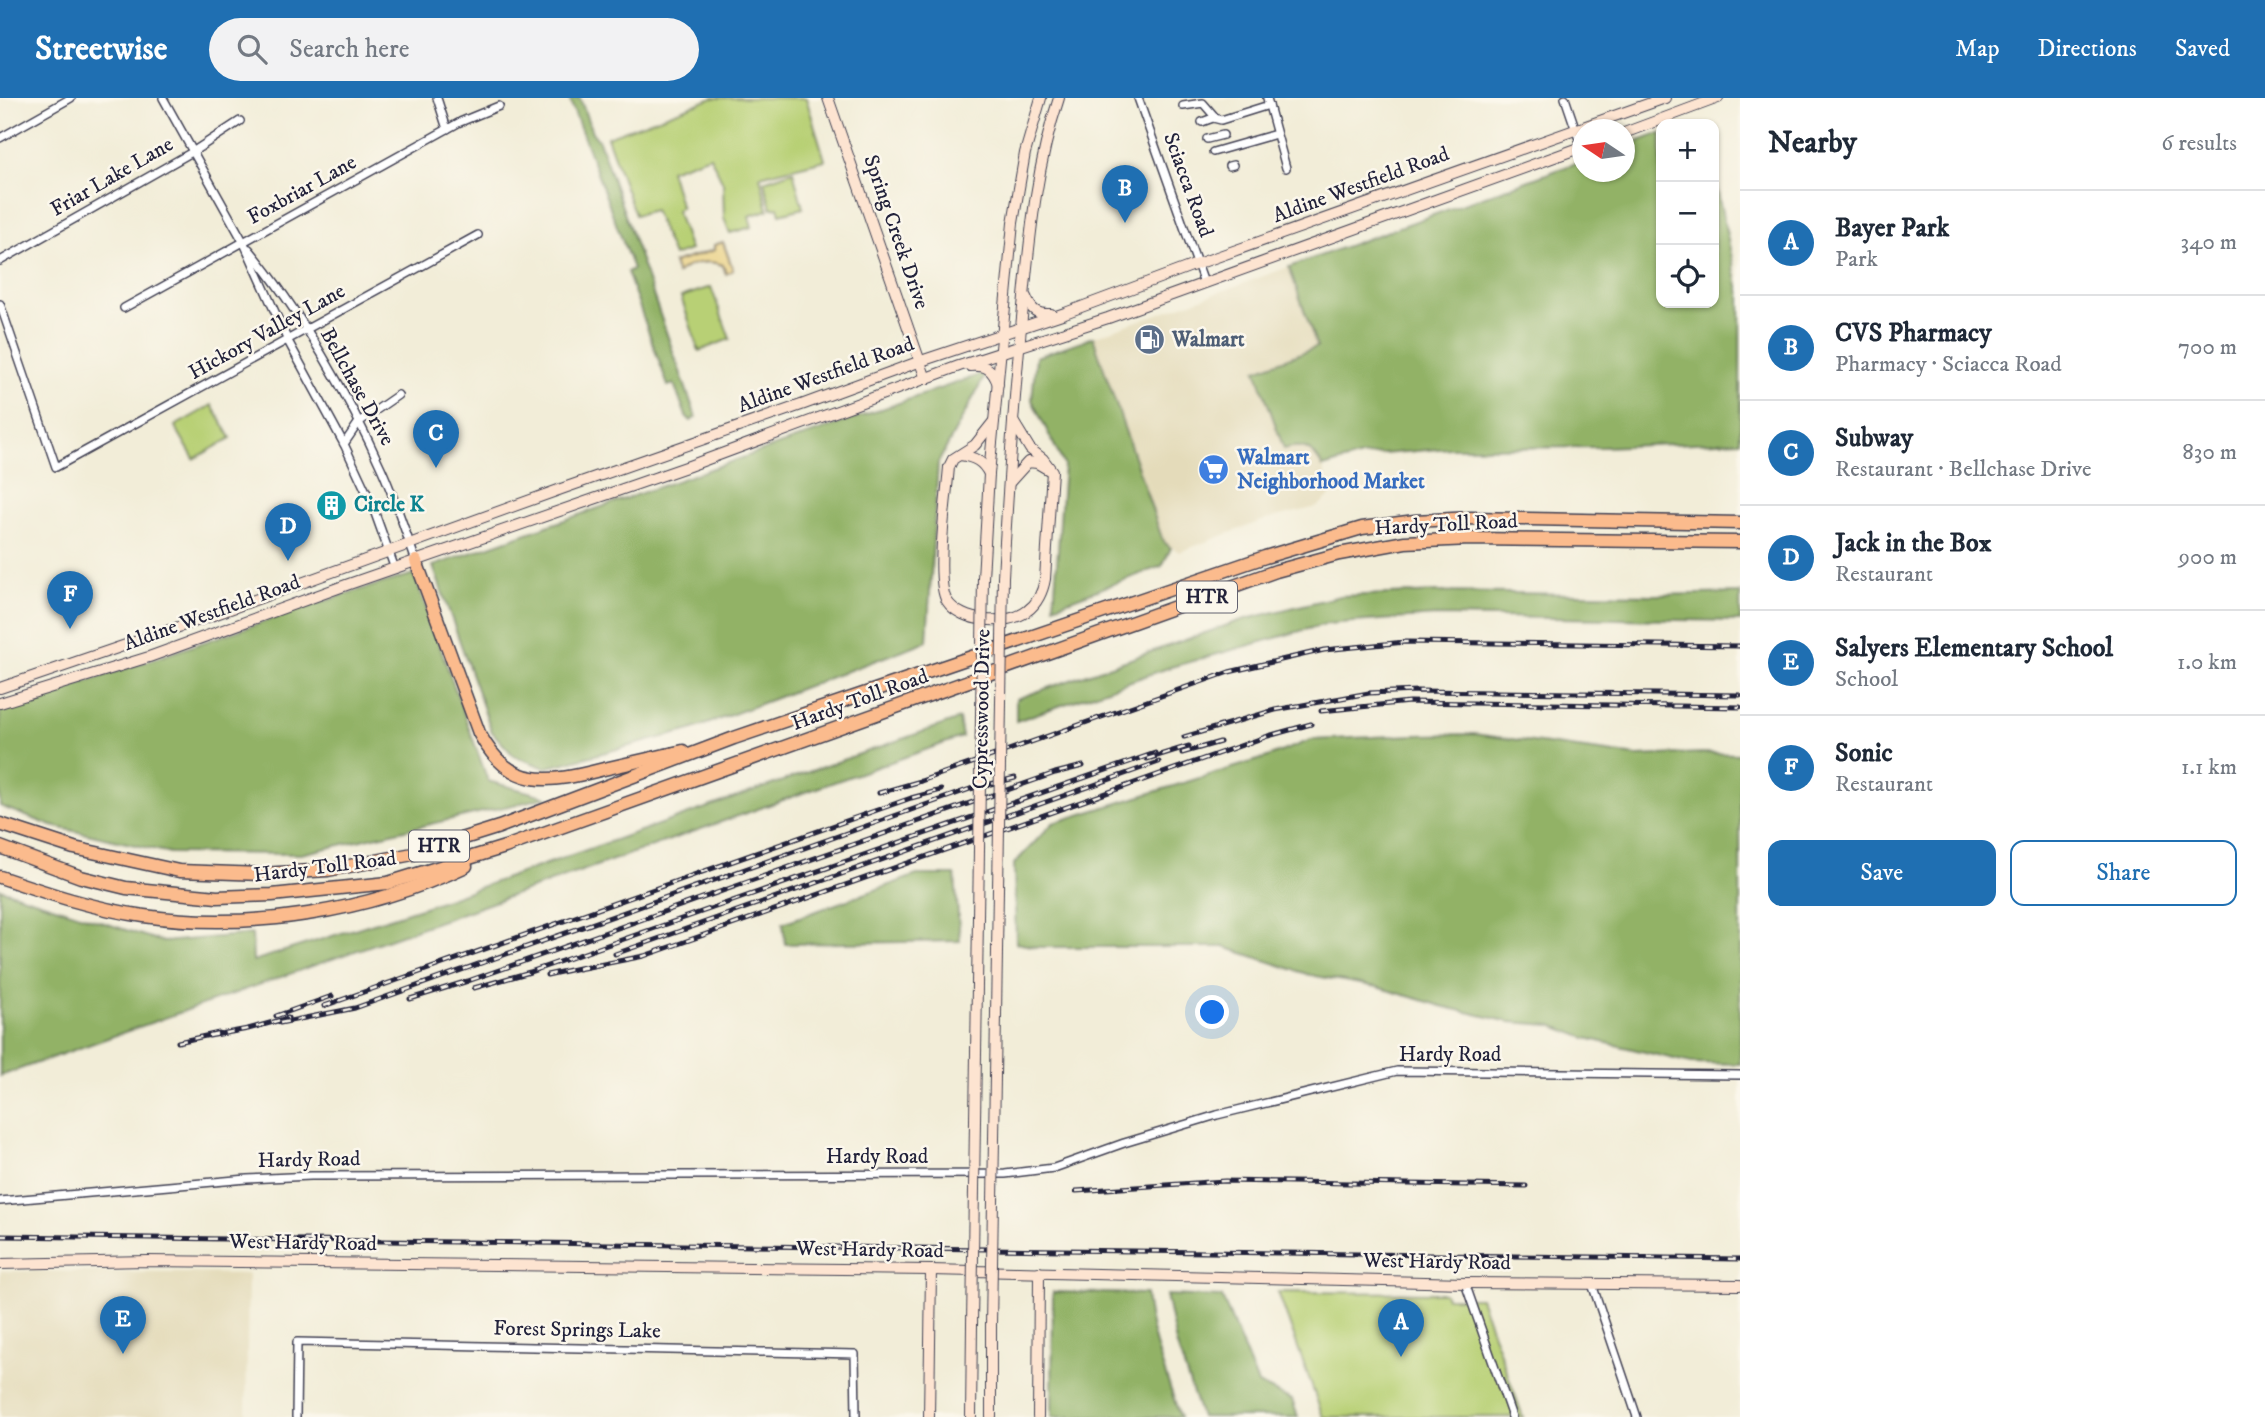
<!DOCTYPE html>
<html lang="en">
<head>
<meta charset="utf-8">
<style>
  :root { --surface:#fff; --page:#f2f2f3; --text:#1f2937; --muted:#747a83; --line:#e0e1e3; --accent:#1f6fb2 }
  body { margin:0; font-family:"IM FELL DW Pica",serif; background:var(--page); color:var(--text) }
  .controls { position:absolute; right:21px; top:21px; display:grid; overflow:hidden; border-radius:14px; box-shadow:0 2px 5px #0004 }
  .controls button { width:63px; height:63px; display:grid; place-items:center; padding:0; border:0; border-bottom:2px solid var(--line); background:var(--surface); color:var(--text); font:35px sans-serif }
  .compass { position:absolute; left:1572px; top:21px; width:63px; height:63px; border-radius:50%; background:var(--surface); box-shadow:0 2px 5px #0004; rotate:283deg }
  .you { position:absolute; left:1213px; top:915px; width:24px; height:24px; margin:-18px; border:5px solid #fff; border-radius:50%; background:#1a73e8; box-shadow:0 0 0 10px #1a73e833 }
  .badge { display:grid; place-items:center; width:46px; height:46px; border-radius:50%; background:var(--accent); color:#fff; font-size:23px; font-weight:700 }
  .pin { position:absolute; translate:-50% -58px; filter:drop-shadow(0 2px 4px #0008) }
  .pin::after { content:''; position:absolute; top:37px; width:24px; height:21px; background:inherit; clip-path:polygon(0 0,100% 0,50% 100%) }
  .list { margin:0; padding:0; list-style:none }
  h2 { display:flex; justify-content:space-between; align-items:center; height:91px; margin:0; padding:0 28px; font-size:30px }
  h2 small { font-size:23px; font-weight:400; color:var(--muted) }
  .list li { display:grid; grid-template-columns:46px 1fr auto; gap:21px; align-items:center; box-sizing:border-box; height:105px; padding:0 28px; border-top:2px solid var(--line) }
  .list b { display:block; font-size:26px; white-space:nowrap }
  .list p { margin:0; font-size:23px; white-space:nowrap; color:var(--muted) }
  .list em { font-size:23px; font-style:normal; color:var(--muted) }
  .actions { display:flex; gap:14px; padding:21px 28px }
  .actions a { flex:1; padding:16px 0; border:2px solid var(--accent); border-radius:14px; text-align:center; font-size:24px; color:var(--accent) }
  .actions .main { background:var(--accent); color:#fff }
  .icon { flex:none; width:38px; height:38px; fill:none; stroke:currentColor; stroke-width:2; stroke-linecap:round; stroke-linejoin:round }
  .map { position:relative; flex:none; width:1740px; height:1319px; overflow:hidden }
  header { display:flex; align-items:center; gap:42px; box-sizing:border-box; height:98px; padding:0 35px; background:var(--accent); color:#fff }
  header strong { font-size:33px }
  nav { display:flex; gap:38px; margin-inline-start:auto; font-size:24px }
  .search { width:490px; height:63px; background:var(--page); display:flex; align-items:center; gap:18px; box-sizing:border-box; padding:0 24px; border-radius:38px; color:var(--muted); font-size:26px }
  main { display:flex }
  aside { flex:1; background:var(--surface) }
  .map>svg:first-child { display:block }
  .built { fill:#e4dbba }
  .green { fill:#b8d075; stroke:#6d7958; stroke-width:2 }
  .forest { fill:#92b266; stroke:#5a6a50; stroke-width:2 }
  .sand { fill:#eeda9e; stroke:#887e6c; stroke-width:2 }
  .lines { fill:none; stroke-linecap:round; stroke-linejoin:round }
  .street-casing { stroke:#414053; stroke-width:10 }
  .secondary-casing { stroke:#414053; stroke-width:12 }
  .highway-casing { stroke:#414053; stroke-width:15 }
  .street { stroke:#fff; stroke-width:7 }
  .secondary { stroke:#fde4d1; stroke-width:10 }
  .highway { stroke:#fbbb8d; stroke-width:12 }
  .rail-casing { stroke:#22223b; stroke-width:5 }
  .rail { stroke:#fbf7ec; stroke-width:2.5; stroke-dasharray:8; stroke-linecap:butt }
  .secondary-bridge-casing { stroke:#414053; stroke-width:12; stroke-linecap:butt }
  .secondary-bridge { stroke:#fde4d1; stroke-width:10 }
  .labels { text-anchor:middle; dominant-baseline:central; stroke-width:5; stroke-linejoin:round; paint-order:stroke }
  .shield { fill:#fbf7ec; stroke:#636270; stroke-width:2 }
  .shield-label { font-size:19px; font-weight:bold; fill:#22223b }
  .street-label { font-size:21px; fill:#22223b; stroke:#fbf7ec }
  .service-label { font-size:21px; font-weight:bold; fill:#4e5e75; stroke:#fbf7ec; text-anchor:start }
  .shop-label { font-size:21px; font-weight:bold; fill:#366cbe; stroke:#fbf7ec; text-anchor:start }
  .culture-label { font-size:21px; font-weight:bold; fill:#0d838f; stroke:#fbf7ec; text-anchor:start }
</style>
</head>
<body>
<header>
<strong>Streetwise</strong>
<div class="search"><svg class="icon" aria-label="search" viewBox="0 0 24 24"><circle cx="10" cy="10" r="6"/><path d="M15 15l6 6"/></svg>Search here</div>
<nav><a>Map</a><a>Directions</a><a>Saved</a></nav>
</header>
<main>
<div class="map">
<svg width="1740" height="1319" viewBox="0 0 1740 1319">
  <rect width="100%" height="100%" fill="#fbf7ec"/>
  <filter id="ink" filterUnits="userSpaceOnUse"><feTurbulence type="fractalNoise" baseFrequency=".0143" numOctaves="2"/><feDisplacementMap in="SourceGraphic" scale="14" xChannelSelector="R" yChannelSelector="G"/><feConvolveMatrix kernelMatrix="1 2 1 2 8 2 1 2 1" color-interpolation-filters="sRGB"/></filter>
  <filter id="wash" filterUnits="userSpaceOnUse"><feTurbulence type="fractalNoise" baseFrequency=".00686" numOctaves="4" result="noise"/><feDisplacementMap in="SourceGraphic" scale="28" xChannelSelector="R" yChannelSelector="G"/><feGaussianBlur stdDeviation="1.57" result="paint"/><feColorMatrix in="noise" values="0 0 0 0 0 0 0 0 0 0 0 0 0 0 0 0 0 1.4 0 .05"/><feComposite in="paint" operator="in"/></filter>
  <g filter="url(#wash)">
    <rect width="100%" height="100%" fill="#f2edd8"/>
    <g class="built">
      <path d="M1289 169 1317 250 1284 351 1297 347 1315 355 1323 369 1331 397 1317 409 1267 421 1179 454 1163 443 1093 239Z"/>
      <path d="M0 1173 248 1176 246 1319H0Z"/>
    </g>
    <g class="green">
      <path d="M713 0H806L825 62 760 78 768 112 749 118 752 129 730 135 724 120 723 85 710 58 670 72 681 110 676 112 690 152 673 158 654 112 635 117 607 39Z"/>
      <path d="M793 73 803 110 780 116 778 109 771 110 764 83Z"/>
      <path d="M711 189 730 241 699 253 681 199Z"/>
      <path d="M212 307 231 340 194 361 175 328Z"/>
      <path d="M1278 1194 1444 1195 1446 1200H1480L1523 1319H1323Z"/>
    </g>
    <g class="forest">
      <path d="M569 0H580L592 34 599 43 696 319 691 323 686 318 674 286 668 288 627 174 633 171Z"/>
      <path d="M1661 35V205H1714V77L1740 197V343L1603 349 1450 350 1361 358 1323 369C1313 351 1304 345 1284 351L1256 272 1317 249 1289 169 1582 63V74H1624L1625 48Z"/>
      <path d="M1093 239 1163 443 1171 450 1162 468 1054 508 1064 367 1032 302 1036 259Z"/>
      <path d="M987 274 938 365 927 543 691 632 545 670 514 658 492 634 433 468Z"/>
      <path d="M414 476 488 683 547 699 301 756 170 755 52 728 0 708V613L349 495Z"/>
      <path d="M1438 494 1655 497 1740 495V523L1436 518 1326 526 1171 569 1016 623V601L1242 522 1340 498Z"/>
      <path d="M959 621 962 639 0 978V791L163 844 252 836 253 863 421 810Z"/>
      <path d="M1474 636 1637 658 1701 655 1740 656V966L1691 965 1586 940 1551 927 1510 924 1445 909 1377 889 1310 877 1224 849H1036L1016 845 1014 766 1053 725 1265 660 1311 642 1413 637Z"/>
      <path d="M917 777H955L960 843 785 846 783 825Z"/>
      <path d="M1053 1194 1146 1196C1150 1239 1167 1279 1180 1319H1052Z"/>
      <path d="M1166 1197 1222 1199 1258 1286 1292 1302 1298 1319H1201L1176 1245Z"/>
    </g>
    <path class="sand" d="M723 144 733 172 726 176 723 167C708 161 688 165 677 176L673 165 714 152V147Z"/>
  </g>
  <g filter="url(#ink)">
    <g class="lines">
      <defs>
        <g id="street">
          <path d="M163 0 244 145 288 243 344 346 371 404 395 471"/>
          <path d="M437 0 447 31"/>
          <path d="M1138 0 1204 185"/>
          <path d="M1267 0 1286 70"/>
          <path d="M1565 0 1582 50"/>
          <path d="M1183 8 1203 5 1216 20"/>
          <path d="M1202 24 1213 20 1221 22 1269 7"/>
          <path d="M0 40 71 0"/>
          <path d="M1207 41 1223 37"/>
          <path d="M1213 54 1276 36"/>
          <path d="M1229 68 1233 67"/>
          <path d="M249 151C299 211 350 300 382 372 395 401 405 433 416 463"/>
          <path d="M0 163 194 53 240 23"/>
          <path d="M0 206 56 369 478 137"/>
          <path d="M124 210 460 24 499 8"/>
          <path d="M344 346 359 324 398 297"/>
          <path d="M0 1103 247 1081 311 1078 1005 1076 1054 1070 1124 1045 1217 1017 1397 973 1740 977"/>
          <path d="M1465 1185 1512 1319"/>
          <path d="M1592 1186 1637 1319"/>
          <path d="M296 1319 297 1244 855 1256 856 1319"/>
        </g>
        <g id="secondary">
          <path d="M828 0 926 281"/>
          <path d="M1624 35 1718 0"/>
          <path d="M1026 199C1031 212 1037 217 1051 216"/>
          <path d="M970 268C986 267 992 270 998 286"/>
          <path d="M994 323 975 347 953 361 949 369C947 396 934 483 947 503 961 525 1008 528 1027 513 1037 506 1043 493 1045 481L1052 373 1043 361 1030 351 1013 323"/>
          <path d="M960 357C974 359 983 363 989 376"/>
          <path d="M1009 385 1028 364 1037 365 1049 372"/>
          <path d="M1003 479C1008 388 1014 299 1023 209 1030 138 1036 68 1059 0"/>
          <path d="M983 480 989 376 1013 125 1025 55 1041 0"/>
          <path d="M0 590 205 520 564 390 804 306 921 263 1065 215 1197 166 1665 0"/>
          <path d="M0 605 149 559 349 486 689 368 959 268 1108 220 1582 49"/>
          <path d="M0 1166 147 1163 931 1172 1465 1185 1740 1187"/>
          <path d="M991 1228V1319"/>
          <path d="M929 1319 931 1172"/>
          <path d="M971 1319 972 1227"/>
          <path d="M1038 1319 1039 1174"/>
        </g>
        <g id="highway">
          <path d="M416 463 479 635C510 693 549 685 604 671 630 665 656 659 683 653"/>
          <path d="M0 726 74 750 179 773 262 776 328 772 413 756 499 729 734 640 1265 459 1362 430 1415 423 1471 420 1740 425"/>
          <path d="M0 749 81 779 126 790 217 799 272 797 388 785 505 749 1276 473 1339 456 1405 444 1470 441 1740 444"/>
          <path d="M0 779C47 795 94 811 144 818 251 833 368 814 466 768"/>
        </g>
      </defs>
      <use href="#street" class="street-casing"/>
      <use href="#secondary" class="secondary-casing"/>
      <use href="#highway" class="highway-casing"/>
      <use href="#street" class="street"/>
      <use href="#secondary" class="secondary"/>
      <use href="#highway" class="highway"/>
      <defs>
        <g id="rail">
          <path d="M1321 613 1409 604 1740 609"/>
          <path d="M1184 639 1275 612 1369 595 1417 593 1740 597"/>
          <path d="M1182 655 1220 644"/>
          <path d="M1147 661 1189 648"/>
          <path d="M879 695 921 683 1229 574 1324 552 1405 544 1740 548"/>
          <path d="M615 856 1159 664"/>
          <path d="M578 871 644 858 1268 638 1311 626"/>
          <path d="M547 877 588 868"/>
          <path d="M474 890 530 874 1155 655"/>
          <path d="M410 901 468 883 1055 675 1083 668"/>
          <path d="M324 908 911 700 941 692"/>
          <path d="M276 918 332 898"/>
          <path d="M280 925 355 910 970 691 1015 680"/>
          <path d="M209 938 248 931 288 920"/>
          <path d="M178 944 219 935"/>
          <path d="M1076 1093 1225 1083 1526 1088"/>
          <path d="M0 1138 1740 1161"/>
        </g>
      </defs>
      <use href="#rail" class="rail-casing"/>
      <use href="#rail" class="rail"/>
      <defs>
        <g id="secondary-bridge">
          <path d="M972 1227 983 480"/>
          <path d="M991 1228 1003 479"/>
        </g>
      </defs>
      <use href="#secondary-bridge" class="secondary-bridge-casing"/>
      <use href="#secondary-bridge" class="secondary-bridge"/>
    </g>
  </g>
  <defs>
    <symbol id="fuel-disc" viewBox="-11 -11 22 22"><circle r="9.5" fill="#5c6f8a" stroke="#fbf7ec"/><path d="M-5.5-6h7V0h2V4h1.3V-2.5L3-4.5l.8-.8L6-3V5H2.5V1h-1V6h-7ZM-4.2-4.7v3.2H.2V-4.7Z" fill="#fff"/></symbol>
    <symbol id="supermarket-disc" viewBox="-11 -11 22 22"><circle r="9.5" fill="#3f7fe0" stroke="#fbf7ec"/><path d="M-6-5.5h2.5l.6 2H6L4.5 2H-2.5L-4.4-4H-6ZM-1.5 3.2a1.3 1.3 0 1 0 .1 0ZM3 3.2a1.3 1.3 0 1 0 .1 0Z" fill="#fff"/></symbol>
    <symbol id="building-disc" viewBox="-11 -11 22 22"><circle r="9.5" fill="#0f9aa8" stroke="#fbf7ec"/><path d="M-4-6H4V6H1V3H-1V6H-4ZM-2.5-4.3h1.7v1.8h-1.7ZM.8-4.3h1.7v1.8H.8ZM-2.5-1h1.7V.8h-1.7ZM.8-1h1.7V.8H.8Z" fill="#fff"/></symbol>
  </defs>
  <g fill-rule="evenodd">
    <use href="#fuel-disc" x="1132" y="224" width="35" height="35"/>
    <use href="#supermarket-disc" x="1196" y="354" width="35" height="35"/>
    <use href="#building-disc" x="314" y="390" width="35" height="35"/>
  </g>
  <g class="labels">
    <g class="shield">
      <rect x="1177" y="483.5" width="60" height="31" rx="5"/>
      <rect x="409" y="732.5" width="60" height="31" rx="5"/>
    </g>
    <g class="shield-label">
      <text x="1207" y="499">HTR</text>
      <text x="439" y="748">HTR</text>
    </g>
    <g class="street-label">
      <text transform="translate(112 79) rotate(-30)">Friar Lake Lane</text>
      <text transform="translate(1188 87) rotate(70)">Sciacca Road</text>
      <text transform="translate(1361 87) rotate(-20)">Aldine Westfield Road</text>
      <text transform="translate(302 92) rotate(-29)">Foxbriar Lane</text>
      <text transform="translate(896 134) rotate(71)">Spring Creek Drive</text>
      <text transform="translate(267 234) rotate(-29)">Hickory Valley Lane</text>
      <text transform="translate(826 277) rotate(-20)">Aldine Westfield Road</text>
      <text transform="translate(357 289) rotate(61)">Bellchase Drive</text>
      <text transform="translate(1446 427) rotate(-3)">Hardy Toll Road</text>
      <text transform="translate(212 515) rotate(-20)">Aldine Westfield Road</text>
      <text transform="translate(860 602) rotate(-20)">Hardy Toll Road</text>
      <text transform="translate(982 611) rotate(-89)">Cypresswood Drive</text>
      <text transform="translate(325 769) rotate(-7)">Hardy Toll Road</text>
      <text x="1450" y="957">Hardy Road</text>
      <text x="877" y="1059">Hardy Road</text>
      <text transform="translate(309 1062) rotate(-1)">Hardy Road</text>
      <text transform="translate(303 1145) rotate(1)">West Hardy Road</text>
      <text transform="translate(870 1152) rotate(1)">West Hardy Road</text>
      <text transform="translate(1437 1164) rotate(1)">West Hardy Road</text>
      <text transform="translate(577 1232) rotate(1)">Forest Springs Lake</text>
    </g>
    <g class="service-label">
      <text x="1172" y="242">Walmart</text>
    </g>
    <g class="shop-label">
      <text x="1237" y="360">Walmart<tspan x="1237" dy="24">Neighborhood Market</tspan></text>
    </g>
    <g class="culture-label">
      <text x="354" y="407">Circle K</text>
    </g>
  </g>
</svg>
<div class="controls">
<button>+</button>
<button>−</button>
<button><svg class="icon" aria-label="locate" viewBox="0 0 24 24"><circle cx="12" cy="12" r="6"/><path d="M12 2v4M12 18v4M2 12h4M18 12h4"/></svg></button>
</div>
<svg class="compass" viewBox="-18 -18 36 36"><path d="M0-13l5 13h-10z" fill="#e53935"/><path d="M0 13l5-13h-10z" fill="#747a83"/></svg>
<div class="you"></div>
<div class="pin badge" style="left:1401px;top:1259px">A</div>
<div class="pin badge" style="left:1125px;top:125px">B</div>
<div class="pin badge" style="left:436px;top:370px">C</div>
<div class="pin badge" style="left:288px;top:463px">D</div>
<div class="pin badge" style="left:123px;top:1256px">E</div>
<div class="pin badge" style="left:70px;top:531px">F</div>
</div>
<aside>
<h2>Nearby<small>6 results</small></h2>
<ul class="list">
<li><span class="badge">A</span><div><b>Bayer Park</b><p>Park</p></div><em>340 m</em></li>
<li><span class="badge">B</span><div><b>CVS Pharmacy</b><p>Pharmacy · Sciacca Road</p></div><em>700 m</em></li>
<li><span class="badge">C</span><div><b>Subway</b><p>Restaurant · Bellchase Drive</p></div><em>830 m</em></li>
<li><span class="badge">D</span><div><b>Jack in the Box</b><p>Restaurant</p></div><em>900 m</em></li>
<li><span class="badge">E</span><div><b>Salyers Elementary School</b><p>School</p></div><em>1.0 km</em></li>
<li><span class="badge">F</span><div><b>Sonic</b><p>Restaurant</p></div><em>1.1 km</em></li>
</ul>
<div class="actions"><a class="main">Save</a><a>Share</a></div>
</aside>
</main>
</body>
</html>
